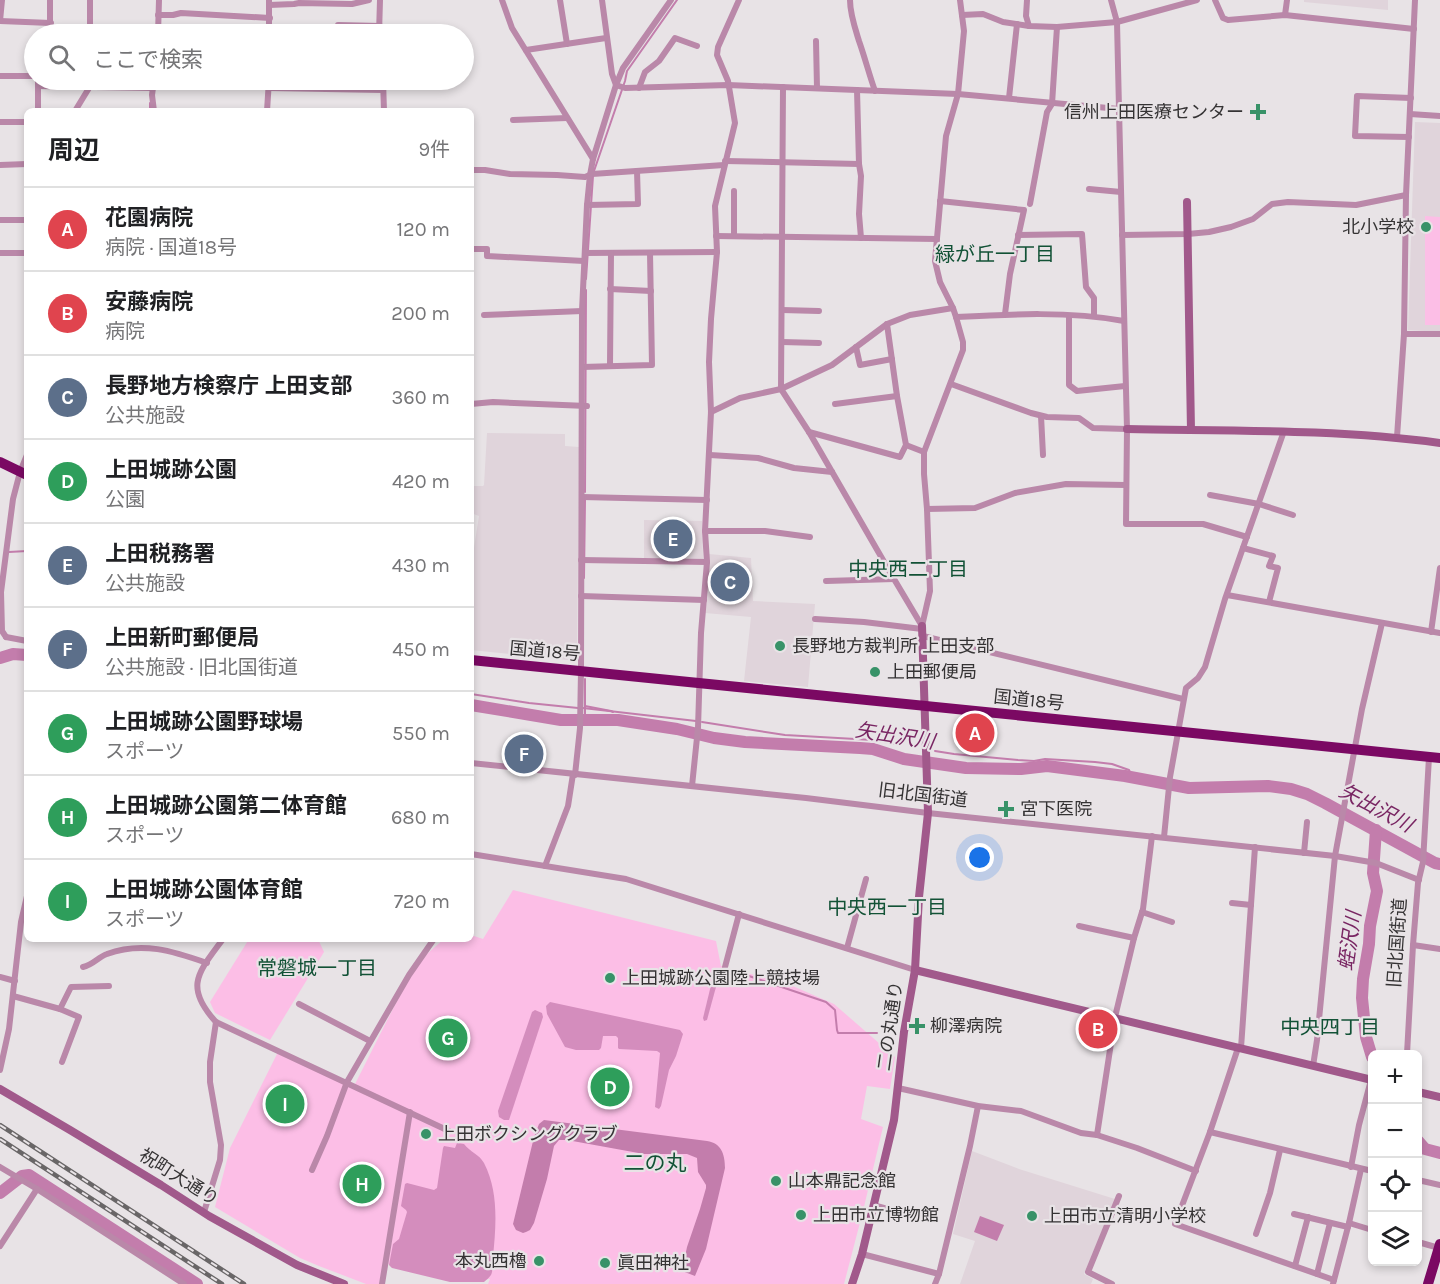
<!DOCTYPE html>
<html lang="ja">
<head>
<meta charset="utf-8">
<style>
  :root { --surface:#fff; --page:#f2f2f2; --text:#202124; --muted:#757577; --line:#e0e0e0; --accent:#0b8043 }
  body { margin:0; font-family:Karla,"Noto Sans JP",sans-serif; background:var(--page); color:var(--text) }
  .controls { position:absolute; right:18px; bottom:18px; display:grid; overflow:hidden; border-radius:9px; box-shadow:0 3px 9px #0003 }
  .controls button { width:54px; height:54px; display:grid; place-items:center; padding:0; border:0; border-bottom:2px solid var(--line); background:var(--surface); color:var(--text); font:30px sans-serif }
  .you { position:absolute; left:980px; top:858px; width:21px; height:21px; margin:-15px; border:4px solid #fff; border-radius:50%; background:#1a73e8; box-shadow:0 0 0 9px #1a73e833 }
  .badge { display:grid; place-items:center; width:39px; height:39px; border-radius:50%; background:var(--accent); color:#fff; font-size:20px; font-weight:700 }
  .pin { position:absolute; translate:-50% -50%; border:3px solid #fff; box-shadow:0 2px 6px #0006 }
  .list { margin:0; padding:0; list-style:none }
  h2 { display:flex; justify-content:space-between; align-items:center; height:78px; margin:0; padding:0 24px; font-size:26px }
  h2 small { font-size:20px; font-weight:400; color:var(--muted) }
  .list li { display:grid; grid-template-columns:39px 1fr auto; gap:18px; align-items:center; box-sizing:border-box; height:84px; padding:0 24px; border-top:2px solid var(--line) }
  .list b { display:block; font-size:22px; white-space:nowrap }
  .list p { margin:0; font-size:20px; white-space:nowrap; color:var(--muted) }
  .list em { font-size:20px; font-style:normal; color:var(--muted) }
  .icon { flex:none; width:33px; height:33px; fill:none; stroke:currentColor; stroke-width:2; stroke-linecap:round; stroke-linejoin:round }
  .map { position:relative; flex:none; width:1440px; height:1284px; overflow:hidden }
  .search { position:absolute; background:var(--surface); box-shadow:0 3px 9px #0003; left:24px; top:24px; width:450px; height:66px; display:flex; align-items:center; gap:15px; box-sizing:border-box; padding:0 21px; border-radius:33px; color:var(--muted); font-size:22px }
  .panel { position:absolute; background:var(--surface); box-shadow:0 3px 9px #0003; left:24px; top:108px; width:450px; height:834px; border-radius:9px }
  .map>svg:first-child { display:block }
  .built { fill:#e0d4db }
  .green { fill:#fcbee6 }
  .forest { fill:#d48dbd }
  .water { fill:#c37dac }
  .lines { fill:none; stroke-linecap:round; stroke-linejoin:round }
  .stream { stroke:#c37dac; stroke-width:2 }
  .river { stroke:#c37dac; stroke-width:12 }
  .street { stroke:#ba88a9; stroke-width:6 }
  .secondary { stroke:#a1598b; stroke-width:8 }
  .highway { stroke:#7b0963; stroke-width:10 }
  .rail-casing { stroke:#696667; stroke-width:4.5 }
  .rail { stroke:#e8e3e6; stroke-width:2; stroke-dasharray:7; stroke-linecap:butt }
  .poi-dot { fill:#389268; stroke:#e8e3e6; stroke-width:2 }
  .labels { text-anchor:middle; dominant-baseline:central; stroke-width:4.5; stroke-linejoin:round; paint-order:stroke }
  .poi-label { font-size:18px; fill:#353334; stroke:#e8e3e6; text-anchor:start }
  .street-label { font-size:18px; fill:#353334; stroke:#e8e3e6 }
  .neighbourhood-label { font-size:20px; fill:#125236; stroke:#e8e3e6 }
  .water-label { font-size:20px; font-style:italic; fill:#792663; stroke:#e8e3e6 }
  .quarter-label { font-size:21px; fill:#125236; stroke:#e8e3e6 }
</style>
</head>
<body>
<div class="map">
<svg width="1440" height="1284" viewBox="0 0 1440 1284">
  <rect width="100%" height="100%" fill="#e8e3e6"/>
  <g class="built">
    <path d="M1304 0H1388V10L1304 2Z"/>
    <path d="M1415 122 1440 123V332L1408 330Z"/>
    <path d="M487 433 565 434V446L579 447 577 661 471 650V623L474 577 473 554 479 516 471 513V486H483L484 485Z"/>
    <path d="M644 520 702 521 703 559 644 558Z"/>
    <path d="M709 554 751 558 753 601 815 604 808 687 744 681 751 617 705 613Z"/>
    <path d="M520 739 532 740 529 767 517 765Z"/>
    <path d="M972 1151 1019 1169 1115 1199 1084 1274 1093 1279 1091 1284H960L975 1241 953 1234Z"/>
  </g>
  <g class="green">
    <path d="M1425 216 1440 217V325H1425Z"/>
    <path d="M513 890 716 941 721 966 788 984 834 1004 895 1057 890 1089 867 1086 861 1119 883 1127 863 1211 844 1284H488L490 1279 449 1280 384 1263 379 1284H366L319 1266 300 1258 215 1207 230 1148 278 1052 353 1088 409 977 428 953 444 939H471V935L483 939Z"/>
    <path d="M249 939H318L324 952 270 1040 215 1013 210 1002Z"/>
  </g>
  <g class="forest">
    <path d="M715 975 719 976 707 1020 704 1021 703 1018 713 977Z"/>
    <path d="M550 1002 680 1030 683 1034 676 1056 669 1070 661 1106 659 1109 655 1107 660 1053 657 1051 619 1049 618 1048V1038L616 1036H603L601 1048 599 1050H576L565 1047 547 1014 546 1006Z"/>
    <path d="M535 1010 542 1013 543 1017 509 1120H504L499 1117 498 1111 532 1012Z"/>
    <path d="M457 1143 464 1144C470 1152 479 1154 484 1163 499 1192 496 1226 493 1257 493 1262 493 1271 491 1275 489 1278 486 1280 484 1282H450L392 1268 389 1265 393 1244 399 1239 407 1212 406 1210 401 1206 405 1184 407 1183 434 1190 437 1188 443 1148 444 1146 455 1148Z"/>
  </g>
  <g class="water">
    <path d="M544 1120 707 1141C721 1143 725 1154 725 1168L706 1249 695 1276 682 1271 687 1247 700 1209 706 1188V1185L698 1172 697 1158 687 1154H644L567 1140H559L554 1146 547 1179 534 1223 530 1230 526 1232 523 1233 516 1230 513 1224 534 1137 539 1124Z"/>
    <path d="M980 1216 1004 1225 997 1241 974 1232Z"/>
  </g>
  <g class="lines">
    <g class="stream">
      <path d="M150 103V111"/>
      <path d="M594 171 625 81 627 71 677 0"/>
      <path d="M586 279 593 176"/>
      <path d="M585 492 586 290"/>
      <path d="M9 552 27 551"/>
      <path d="M584 578 585 500"/>
      <path d="M585 679V721"/>
      <path d="M471 694 529 703 578 708"/>
      <path d="M585 706 611 711 613 712"/>
      <path d="M583 708 696 721"/>
      <path d="M702 722 785 735 873 740 896 744"/>
      <path d="M935 751 954 754 1018 760 1034 761 1045 759 1095 762 1112 764 1129 770 1132 777"/>
      <path d="M729 974 746 975 826 1002 835 1010 837 1030 838 1033H877"/>
    </g>
    <g class="river">
      <path d="M0 658 13 654 27 655"/>
      <path d="M471 705 561 720H618L677 729 714 738 745 742 860 748 873 749 904 759 966 768 1021 769 1047 766 1125 776 1189 788 1268 786 1291 789 1307 794 1325 803 1435 863 1440 864"/>
      <path d="M1372 1057 1366 1037 1362 998 1363 979 1369 944 1370 926 1377 891 1373 873 1376 830"/>
      <path d="M1418 1141 1425 1149 1440 1153"/>
      <path d="M0 1193 22 1176 29 1175 197 1284"/>
    </g>
    <g class="street">
      <path d="M502 0 512 28 593 159"/>
      <path d="M560 0 567 44"/>
      <path d="M602 0 612 74 616 85 625 88 728 85 958 94 1119 109"/>
      <path d="M850 0C850 14 855 28 859 41 865 58 869 74 875 91"/>
      <path d="M1027 0 1026 16 1029 26"/>
      <path d="M1111 0 1117 22 1119 109 1127 429 1126 524H1203L1247 537"/>
      <path d="M1215 0 1223 18 1228 20 1285 15 1414 29"/>
      <path d="M269 5 294 4 299 3 352 4 369 0"/>
      <path d="M158 15H173L181 13 270 18"/>
      <path d="M962 15 983 14 1003 22 1029 26 1057 27 1117 22 1197 0"/>
      <path d="M1285 15 1287 0"/>
      <path d="M0 21 51 23"/>
      <path d="M0 21 2 0"/>
      <path d="M338 25 380 26"/>
      <path d="M50 34V0"/>
      <path d="M90 34V0"/>
      <path d="M158 34 159 0"/>
      <path d="M269 34V0"/>
      <path d="M379 34 380 0"/>
      <path d="M816 41 817 88"/>
      <path d="M526 50 606 38"/>
      <path d="M0 76H34"/>
      <path d="M383 80 384 111"/>
      <path d="M38 86 153 88"/>
      <path d="M783 87 781 389 809 432 894 579 922 626"/>
      <path d="M269 88 383 90"/>
      <path d="M639 88 645 72 659 61 675 38 697 46"/>
      <path d="M857 90 859 164 861 176 859 214 861 238"/>
      <path d="M1009 98 1017 24"/>
      <path d="M38 111V80"/>
      <path d="M75 111 89 88V80"/>
      <path d="M154 111 152 95 154 80"/>
      <path d="M267 111 269 80"/>
      <path d="M1410 114 1440 116"/>
      <path d="M513 120 567 118"/>
      <path d="M0 122H27"/>
      <path d="M1409 137 1355 136 1357 96 1411 98"/>
      <path d="M725 161 859 164"/>
      <path d="M0 165 27 164"/>
      <path d="M471 170H485L510 174 557 175 585 177 592 174 724 165"/>
      <path d="M1089 189 1121 192"/>
      <path d="M734 191V236"/>
      <path d="M940 201 1024 210 1010 274 1005 314"/>
      <path d="M1030 204 1047 112 1052 104 1057 27"/>
      <path d="M587 205 638 204 637 171"/>
      <path d="M0 220H27"/>
      <path d="M1018 235 1082 234 1086 287 1094 298V316"/>
      <path d="M1122 235 1188 234 1209 232 1231 227 1253 219 1272 204 1288 202 1356 205 1406 195"/>
      <path d="M716 236 937 239"/>
      <path d="M471 249H487V256L584 261"/>
      <path d="M0 253H27"/>
      <path d="M585 253 717 252"/>
      <path d="M610 289 651 291"/>
      <path d="M782 310 819 311"/>
      <path d="M484 315 582 311"/>
      <path d="M1069 316V385L1077 391 1125 386"/>
      <path d="M956 317C1011 314 1069 311 1124 321"/>
      <path d="M1404 334H1440"/>
      <path d="M782 342 819 343"/>
      <path d="M856 347 860 365 892 359"/>
      <path d="M610 366 611 253"/>
      <path d="M582 367 652 365 650 253"/>
      <path d="M951 384 1031 413 1047 417 1079 418 1093 428 1127 429"/>
      <path d="M471 404 493 402 587 406"/>
      <path d="M835 404 897 396"/>
      <path d="M711 412 740 398 781 389 832 365 887 324 910 315 953 308"/>
      <path d="M1041 416 1043 455"/>
      <path d="M809 432 900 457 906 445 897 396 887 324"/>
      <path d="M1397 437 1404 334 1406 195 1415 0"/>
      <path d="M906 445 924 452"/>
      <path d="M710 455 758 458 794 468 832 472"/>
      <path d="M1210 495 1259 504 1293 515"/>
      <path d="M582 497 707 500"/>
      <path d="M927 509 975 508 1015 493 1066 484 1126 485"/>
      <path d="M705 531H765L810 537"/>
      <path d="M1243 548 1273 556 1269 566 1278 568 1269 602"/>
      <path d="M581 560 707 562"/>
      <path d="M826 581 894 579"/>
      <path d="M1227 595 1440 633"/>
      <path d="M581 596 704 600"/>
      <path d="M815 619 864 622 922 629"/>
      <path d="M922 626 930 591 927 509 924 474V452L963 350V342L956 317 953 308 940 282 935 261 946 136 958 94 964 31 960 0"/>
      <path d="M1431 632 1440 568"/>
      <path d="M923 636 1183 699"/>
      <path d="M6 637 2 631 1 592 13 499 20 472 27 455"/>
      <path d="M6 637 27 641"/>
      <path d="M471 763 806 798 928 813 1335 856 1376 863 1419 880"/>
      <path d="M575 775 580 728 581 671 582 311 587 205 590 175 593 159 616 85 623 68 671 0"/>
      <path d="M692 786 698 728 701 633 707 562 705 531 711 412 709 362 711 319 717 252 715 206 735 123 728 81 717 55 718 47 739 0"/>
      <path d="M1164 837 1170 777 1186 688 1198 678 1205 667 1225 599 1284 431"/>
      <path d="M1304 853 1307 822"/>
      <path d="M471 854 626 879 915 970"/>
      <path d="M545 866 568 806 573 774"/>
      <path d="M1232 903 1251 905"/>
      <path d="M1142 912 1172 922"/>
      <path d="M1079 926 1134 938"/>
      <path d="M223 939C199 972 183 986 216 1022L449 1131"/>
      <path d="M1413 945 1440 949"/>
      <path d="M847 948 866 879"/>
      <path d="M83 967C93 965 98 957 107 954 142 941 173 951 207 963"/>
      <path d="M725 967 739 914"/>
      <path d="M0 977 15 981"/>
      <path d="M13 996 60 1009 79 1017 62 1062"/>
      <path d="M299 1004 370 1041"/>
      <path d="M60 1009 71 987 109 986"/>
      <path d="M1238 1048 1210 1132 1175 1224 1334 1280"/>
      <path d="M1241 1048 1255 847"/>
      <path d="M1407 1054 1413 945 1418 883 1423 862 1429 757"/>
      <path d="M1313 1066 1317 1040 1335 856 1362 709 1382 623"/>
      <path d="M0 1070 9 1029 21 922 27 896"/>
      <path d="M898 1088 978 1106 1021 1111 1081 1133 1097 1135 1137 1148 1196 1171"/>
      <path d="M1210 1132 1372 1171"/>
      <path d="M1097 1135 1115 1017 1134 938 1143 909 1152 836"/>
      <path d="M0 1167 37 1189 184 1284"/>
      <path d="M1351 1167 1359 1125 1371 1080"/>
      <path d="M312 1170 327 1136 347 1082 409 975 434 939"/>
      <path d="M1418 1180 1440 1185"/>
      <path d="M873 1205 909 1215"/>
      <path d="M204 1212 220 1160 221 1145 210 1082V1062L216 1022"/>
      <path d="M1294 1214 1348 1227"/>
      <path d="M1349 1223 1372 1230"/>
      <path d="M1256 1234 1270 1193 1280 1150"/>
      <path d="M1418 1242 1439 1248"/>
      <path d="M0 1246 37 1189"/>
      <path d="M862 1254 939 1274"/>
      <path d="M1295 1266 1308 1217"/>
      <path d="M1317 1274 1330 1223"/>
      <path d="M382 1284 410 1112"/>
      <path d="M935 1284 939 1274 970 1146 978 1106"/>
      <path d="M1112 1284 1088 1272 1119 1196"/>
      <path d="M1333 1284 1349 1223 1361 1169"/>
    </g>
    <g class="secondary">
      <path d="M1187 202 1191 430"/>
      <path d="M1127 429C1231 431 1336 429 1440 443"/>
      <path d="M915 970 1372 1080"/>
      <path d="M0 1089 70 1130 161 1185 209 1216 297 1265 344 1284"/>
      <path d="M1418 1092 1440 1097"/>
      <path d="M852 1284 862 1254 894 1120 904 1032 915 970 919 897 928 813 922 626"/>
    </g>
    <g class="highway">
      <path d="M0 462 27 475"/>
      <path d="M471 660 1440 758"/>
      <path d="M1428 1284 1440 1244"/>
    </g>
    <defs>
      <g id="rail">
        <path d="M0 1125 244 1284"/>
        <path d="M0 1139 222 1284"/>
      </g>
    </defs>
    <use href="#rail" class="rail-casing"/>
    <use href="#rail" class="rail"/>
  </g>
  <g class="poi-dot">
    <path d="M1255 103h6v6h6v6h-6v6h-6v-6h-6v-6h6z"/>
    <circle cx="1426" cy="227" r="6"/>
    <circle cx="780" cy="646" r="6"/>
    <circle cx="875" cy="672" r="6"/>
    <path d="M1003 800h6v6h6v6h-6v6h-6v-6h-6v-6h6z"/>
    <circle cx="610" cy="978" r="6"/>
    <path d="M914 1017h6v6h6v6h-6v6h-6v-6h-6v-6h6z"/>
    <circle cx="426" cy="1134" r="6"/>
    <circle cx="776" cy="1181" r="6"/>
    <circle cx="801" cy="1215" r="6"/>
    <circle cx="1032" cy="1216" r="6"/>
    <circle cx="539" cy="1261" r="6"/>
    <circle cx="605" cy="1263" r="6"/>
  </g>
  <g class="labels">
    <g class="poi-label">
      <text x="1244" y="112" text-anchor="end">信州上田医療センター</text>
      <text x="1414" y="227" text-anchor="end">北小学校</text>
      <text x="792" y="646">長野地方裁判所 上田支部</text>
      <text x="887" y="672">上田郵便局</text>
      <text x="1020" y="809">宮下医院</text>
      <text x="622" y="978">上田城跡公園陸上競技場</text>
      <text x="930" y="1026">柳澤病院</text>
      <text x="438" y="1134">上田ボクシングクラブ</text>
      <text x="788" y="1181">山本鼎記念館</text>
      <text x="813" y="1215">上田市立博物館</text>
      <text x="1044" y="1216">上田市立清明小学校</text>
      <text x="527" y="1261" text-anchor="end">本丸西櫓</text>
      <text x="617" y="1263">眞田神社</text>
    </g>
    <g class="street-label">
      <text transform="translate(545 651) rotate(5)">国道18号</text>
      <text transform="translate(1029 700) rotate(6)">国道18号</text>
      <text transform="translate(923 795) rotate(7)">旧北国街道</text>
      <text transform="translate(1397 943) rotate(-86)">旧北国街道</text>
      <text transform="translate(890 1026) rotate(-82)">二の丸通り</text>
      <text transform="translate(179 1177) rotate(32)">祝町大通り</text>
    </g>
    <g class="neighbourhood-label">
      <text x="995" y="254">緑が丘一丁目</text>
      <text x="908" y="569">中央西二丁目</text>
      <text x="887" y="907">中央西一丁目</text>
      <text x="317" y="968">常磐城一丁目</text>
      <text x="1330" y="1027">中央四丁目</text>
    </g>
    <g class="water-label">
      <text transform="translate(895 736) rotate(9)">矢出沢川</text>
      <text transform="translate(1376 808) rotate(28)">矢出沢川</text>
      <text transform="translate(1350 941) rotate(-82)">蛭沢川</text>
    </g>
    <g class="quarter-label">
      <text x="655" y="1163">二の丸</text>
    </g>
  </g>
</svg>
<div class="controls">
<button>+</button>
<button>−</button>
<button><svg class="icon" aria-label="locate" viewBox="0 0 24 24"><circle cx="12" cy="12" r="6"/><path d="M12 2v4M12 18v4M2 12h4M18 12h4"/></svg></button>
<button><svg class="icon" aria-label="layers" viewBox="0 0 24 24"><path d="M12 4l9 5-9 5-9-5zM3 14l9 5 9-5"/></svg></button>
</div>
<div class="you"></div>
<div class="pin badge" style="left:975px;top:733px;background:#e0444e">A</div>
<div class="pin badge" style="left:1098px;top:1029px;background:#e0444e">B</div>
<div class="pin badge" style="left:730px;top:582px;background:#5c6f8a">C</div>
<div class="pin badge" style="left:610px;top:1087px;background:#2e9e5b">D</div>
<div class="pin badge" style="left:673px;top:539px;background:#5c6f8a">E</div>
<div class="pin badge" style="left:524px;top:754px;background:#5c6f8a">F</div>
<div class="pin badge" style="left:448px;top:1038px;background:#2e9e5b">G</div>
<div class="pin badge" style="left:362px;top:1184px;background:#2e9e5b">H</div>
<div class="pin badge" style="left:285px;top:1104px;background:#2e9e5b">I</div>
<div class="search"><svg class="icon" aria-label="search" viewBox="0 0 24 24"><circle cx="10" cy="10" r="6"/><path d="M15 15l6 6"/></svg>ここで検索</div>
<section class="panel">
<h2>周辺<small>9件</small></h2>
<ul class="list">
<li><span class="badge" style="background:#e0444e">A</span><div><b>花園病院</b><p>病院 · 国道18号</p></div><em>120 m</em></li>
<li><span class="badge" style="background:#e0444e">B</span><div><b>安藤病院</b><p>病院</p></div><em>200 m</em></li>
<li><span class="badge" style="background:#5c6f8a">C</span><div><b>長野地方検察庁 上田支部</b><p>公共施設</p></div><em>360 m</em></li>
<li><span class="badge" style="background:#2e9e5b">D</span><div><b>上田城跡公園</b><p>公園</p></div><em>420 m</em></li>
<li><span class="badge" style="background:#5c6f8a">E</span><div><b>上田税務署</b><p>公共施設</p></div><em>430 m</em></li>
<li><span class="badge" style="background:#5c6f8a">F</span><div><b>上田新町郵便局</b><p>公共施設 · 旧北国街道</p></div><em>450 m</em></li>
<li><span class="badge" style="background:#2e9e5b">G</span><div><b>上田城跡公園野球場</b><p>スポーツ</p></div><em>550 m</em></li>
<li><span class="badge" style="background:#2e9e5b">H</span><div><b>上田城跡公園第二体育館</b><p>スポーツ</p></div><em>680 m</em></li>
<li><span class="badge" style="background:#2e9e5b">I</span><div><b>上田城跡公園体育館</b><p>スポーツ</p></div><em>720 m</em></li>
</ul>
</section>
</div>
</body>
</html>
